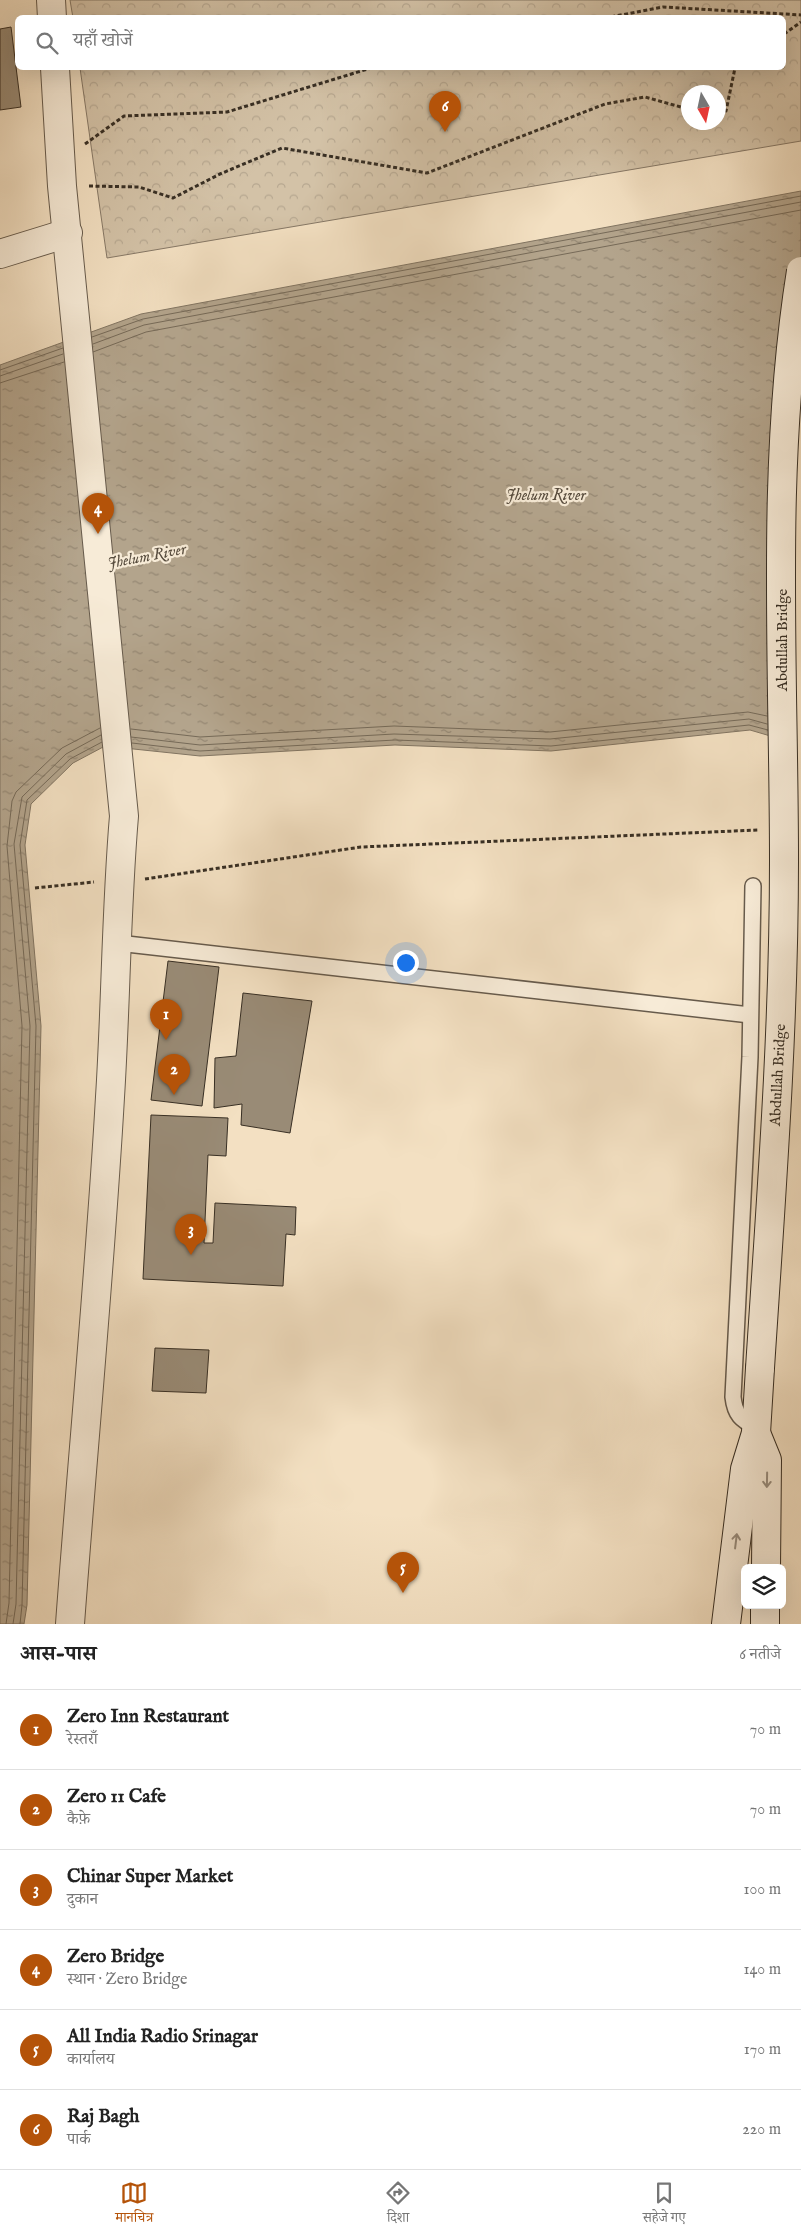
<!DOCTYPE html>
<html lang="hi">
<head>
<meta charset="utf-8">
<style>
  :root { --surface:#fff; --page:#f6f6f6; --text:#222; --muted:#767676; --line:#e0e0e0; --accent:#b45309 }
  body { margin:0; font-family:"IM FELL English","Noto Serif Devanagari",serif; background:var(--page); color:var(--text) }
  .controls { position:absolute; right:15px; bottom:15px; display:grid; overflow:hidden; border-radius:8px; box-shadow:0 5px 20px #0002 }
  .controls button { width:45px; height:45px; display:grid; place-items:center; padding:0; border:0; border-bottom:1px solid var(--line); background:var(--surface); color:var(--text); font:25px sans-serif }
  .compass { position:absolute; left:681px; top:85px; width:45px; height:45px; border-radius:50%; background:var(--surface); box-shadow:0 5px 20px #0002; rotate:171deg }
  .you { position:absolute; left:405px; top:962px; width:18px; height:18px; margin:-12px; border:4px solid #fff; border-radius:50%; background:#1a73e8; box-shadow:0 0 0 8px #1a73e833 }
  .badge { display:grid; place-items:center; width:32px; height:32px; border-radius:50%; background:var(--accent); color:#fff; font-size:16px; font-weight:700 }
  .pin { position:absolute; translate:-50% -41px; filter:drop-shadow(0 1px 2px #0008) }
  .pin::after { content:''; position:absolute; top:26px; width:18px; height:15px; background:inherit; clip-path:polygon(0 0,100% 0,50% 100%) }
  .list { margin:0; padding:0; list-style:none }
  h2 { display:flex; justify-content:space-between; align-items:center; height:65px; margin:0; padding:0 20px; font-size:21px }
  h2 small { font-size:16px; font-weight:400; color:var(--muted) }
  .list li { display:grid; grid-template-columns:32px 1fr auto; gap:15px; align-items:center; box-sizing:border-box; height:80px; padding:0 20px; border-top:1px solid var(--line) }
  .list b { display:block; font-size:19px; white-space:nowrap }
  .list p { margin:0; font-size:16px; white-space:nowrap; color:var(--muted) }
  .list em { font-size:16px; font-style:normal; color:var(--muted) }
  .icon { flex:none; width:28px; height:28px; fill:none; stroke:currentColor; stroke-width:2; stroke-linecap:round; stroke-linejoin:round }
  .map { position:relative; flex:none; width:801px; height:1624px; overflow:hidden }
  .search { position:absolute; background:var(--surface); box-shadow:0 5px 20px #0002; left:15px; right:15px; top:15px; height:55px; display:flex; align-items:center; gap:12px; box-sizing:border-box; padding:0 18px; border-radius:8px; color:var(--muted); font-size:19px }
  .sheet { height:545px; background:var(--surface) }
  nav { display:flex; justify-content:space-around; align-items:center; box-sizing:border-box; height:70px; border-top:1px solid var(--line); background:var(--surface); font-size:14px; color:var(--muted) }
  nav a { display:grid; justify-items:center; gap:2px }
  nav .on { color:var(--accent) }
  .map>svg:first-child { display:block }
  .forest { fill:url(#forest-crowns); stroke:#867866; fill-rule:evenodd }
  .water { fill:url(#water-ripples); stroke:#827562 }
  .pier { fill:#f3e0c2 }
  .lines { fill:none; stroke-linecap:round; stroke-linejoin:round }
  .shore { stroke:#766a58; stroke-width:1 }
  .building { fill:#998b76; stroke:#382f24 }
  .lane-casing { stroke:#675b4c; stroke-width:18 }
  .street-casing { stroke:#675b4c; stroke-width:30 }
  .secondary-casing { stroke:#382f24; stroke-width:30 }
  .path { stroke:#382f24; stroke-width:3; stroke-dasharray:4 2.5; stroke-linecap:butt }
  .lane { stroke:#f7ebd7; stroke-width:15 }
  .street { stroke:#f7ebd7; stroke-width:28 }
  .secondary { stroke:#f7ebd7; stroke-width:28 }
  .secondary-bridge-casing { stroke:#382f24; stroke-width:30; stroke-linecap:butt }
  .secondary-bridge { stroke:#f7ebd7; stroke-width:28 }
  .oneway { stroke:#988d7e }
  .labels { text-anchor:middle; dominant-baseline:central; stroke-width:4.5; stroke-linejoin:round; paint-order:stroke }
  .street-label { font-size:15px; fill:#382f24; stroke:#f7ebd7 }
  .water-label { font-size:16px; font-style:italic; fill:#574c3e; stroke:#f7ebd7 }
</style>
</head>
<body>
<div class="map">
<svg width="801" height="1624" viewBox="0 0 801 1624">
  <defs>
    <pattern id="forest-crowns" width="20" height="18" patternUnits="userSpaceOnUse" patternTransform="scale(1.25)"><rect width="20" height="18" fill="#d3c2a7"/><path d="M2 6a3 3 0 1 1 6 0M12 15a3 3 0 1 1 6 0" fill="none" stroke="#b6a790"/></pattern>
    <pattern id="water-ripples" width="26" height="14" patternUnits="userSpaceOnUse" patternTransform="scale(1.25)"><rect width="26" height="14" fill="#b3a48c"/><path d="M2 4q2-2 4 0t4 0M15 11q2-2 4 0t4 0" fill="none" stroke="#938672"/></pattern>
  </defs>
  <rect width="100%" height="100%" fill="#f3e0c2"/>
  <filter id="stains"><feTurbulence type="fractalNoise" baseFrequency=".004" numOctaves="4"/><feColorMatrix values="0 0 0 0 .2 0 0 0 0 .09 0 0 0 0 .02 0 0 0 .5 -.17"/></filter>
  <radialGradient id="worn" r=".72"><stop offset=".6" stop-color="#630" stop-opacity="0"/><stop offset="1" stop-color="#630" stop-opacity=".3"/></radialGradient>
  <path class="forest" d="M70 0H801V141L107 258 80 68H784V18H73ZM688 92H718V122H688Z"/>
  <path class="water" d="M801 191V745L750 730 551 751 395 745 200 756 105 746 73 763 31 804 25 845 41 1026 27 1605 24 1624H0V365L141 314Z"/>
  <path class="pier" d="M801 328V747L775 740Z"/>
  <g class="lines">
    <g class="shore">
      <path d="M92 337 143 319 801 196"/>
      <path d="M93 344 144 325 801 202"/>
      <path d="M93 352 146 332 801 210"/>
      <path d="M0 370 63 348"/>
      <path d="M0 376 63 354"/>
      <path d="M0 383 64 362"/>
      <path d="M131 729 200 737 394 726 550 732 748 712 767 716"/>
      <path d="M131 737 200 745 394 734 550 739 749 719 767 724"/>
      <path d="M132 743 200 751 395 740 551 746 749 725 768 730"/>
      <path d="M6 1624 9 1603 22 1026 7 846 12 801 16 792 62 748 100 728"/>
      <path d="M13 1624 16 1604 30 1026 14 844 22 797 66 754 101 735"/>
      <path d="M20 1624 22 1605 36 1026 20 845 27 800 70 759 102 742"/>
    </g>
  </g>
  <g class="building">
    <path d="M11 27 21 107 0 110V29Z"/>
    <path d="M168 961 219 967 202 1106 151 1100Z"/>
    <path d="M243 993 312 1001 290 1133 241 1125 242 1104 214 1108 215 1058 236 1056Z"/>
    <path d="M151 1115 228 1118 226 1156 208 1155 204 1243H213L215 1203 296 1207 295 1235 286 1234 283 1286 143 1279Z"/>
    <path d="M155 1348 209 1350 206 1393 152 1391Z"/>
  </g>
  <g class="lines">
    <defs>
      <g id="lane">
        <path d="M753 886 750 1057 733 1397C735 1415 741 1420 757 1428"/>
        <path d="M118 943 750 1015"/>
      </g>
      <g id="street">
        <path d="M51 0 52 18"/>
        <path d="M55 68 62 186 124 816C116 909 116 1003 110 1097 100 1272 83 1448 70 1624"/>
        <path d="M0 254 68 233"/>
      </g>
      <g id="secondary">
        <path d="M756 1433 767 1460 766 1568"/>
        <path d="M726 1624 745 1469 756 1433 760 1368"/>
        <path d="M765 1624V1605"/>
      </g>
    </defs>
    <use href="#lane" class="lane-casing"/>
    <use href="#street" class="street-casing"/>
    <use href="#secondary" class="secondary-casing"/>
    <g class="path">
      <path d="M605 18 663 7 801 15"/>
      <path d="M784 34 801 22"/>
      <path d="M718 110 726 111 735 68"/>
      <path d="M85 144 124 116 227 112 371 68"/>
      <path d="M89 186 139 187 173 198 220 174 282 148 427 173 605 104 645 97 688 109"/>
      <path d="M145 879 361 847 758 830"/>
      <path d="M35 888 94 882"/>
    </g>
    <use href="#lane" class="lane"/>
    <use href="#street" class="street"/>
    <use href="#secondary" class="secondary"/>
    <defs>
      <path id="secondary-bridge" d="M760 1368C771 1199 784 1030 784 861 784 665 770 466 801 271"/>
    </defs>
    <use href="#secondary-bridge" class="secondary-bridge-casing"/>
    <use href="#secondary-bridge" class="secondary-bridge"/>
  </g>
  <defs><path id="oneway-shaft" d="M-6 0H5M1.5-3L5.5 0L1.5 3" fill="none" stroke-width="1.6" stroke-linecap="round" stroke-linejoin="round" transform="scale(1.25)"/></defs>
  <g class="oneway">
    <use href="#oneway-shaft" transform="translate(767 1480) rotate(91)"/>
    <use href="#oneway-shaft" transform="translate(736 1541) rotate(-83)"/>
  </g>
  <g class="labels">
    <g class="street-label">
      <text transform="translate(782 640) rotate(-90)">Abdullah Bridge</text>
      <text transform="translate(778 1075) rotate(-87)">Abdullah Bridge</text>
    </g>
    <g class="water-label">
      <text x="546" y="496">Jhelum River</text>
      <text transform="translate(147 557) rotate(-11)">Jhelum River</text>
    </g>
  </g>
  <rect width="100%" height="100%" filter="url(#stains)"/>
  <rect width="100%" height="100%" fill="url(#worn)"/>
</svg>
<div class="controls">
<button><svg class="icon" aria-label="layers" viewBox="0 0 24 24"><path d="M12 4l9 5-9 5-9-5zM3 14l9 5 9-5"/></svg></button>
</div>
<svg class="compass" viewBox="-18 -18 36 36"><path d="M0-13l5 13h-10z" fill="#e53935"/><path d="M0 13l5-13h-10z" fill="#767676"/></svg>
<div class="you"></div>
<div class="pin badge" style="left:166px;top:1040px">1</div>
<div class="pin badge" style="left:174px;top:1095px">2</div>
<div class="pin badge" style="left:191px;top:1255px">3</div>
<div class="pin badge" style="left:98px;top:534px">4</div>
<div class="pin badge" style="left:403px;top:1593px">5</div>
<div class="pin badge" style="left:445px;top:132px">6</div>
<div class="search"><svg class="icon" aria-label="search" viewBox="0 0 24 24"><circle cx="10" cy="10" r="6"/><path d="M15 15l6 6"/></svg>यहाँ खोजें</div>
</div>
<section class="sheet">
<h2>आस-पास<small>6 नतीजे</small></h2>
<ul class="list">
<li><span class="badge">1</span><div><b>Zero Inn Restaurant</b><p>रेस्तराँ</p></div><em>70 m</em></li>
<li><span class="badge">2</span><div><b>Zero 11 Cafe</b><p>कैफ़े</p></div><em>70 m</em></li>
<li><span class="badge">3</span><div><b>Chinar Super Market</b><p>दुकान</p></div><em>100 m</em></li>
<li><span class="badge">4</span><div><b>Zero Bridge</b><p>स्थान · Zero Bridge</p></div><em>140 m</em></li>
<li><span class="badge">5</span><div><b>All India Radio Srinagar</b><p>कार्यालय</p></div><em>170 m</em></li>
<li><span class="badge">6</span><div><b>Raj Bagh</b><p>पार्क</p></div><em>220 m</em></li>
</ul>
</section>
<nav>
<a class="on"><svg class="icon" aria-label="map" viewBox="0 0 24 24"><path d="M3 6l6-2 6 2 6-2v14l-6 2-6-2-6 2zM9 4v14M15 6v14"/></svg>मानचित्र</a>
<a><svg class="icon" aria-label="directions" viewBox="0 0 24 24"><path d="M12 3l9 9-9 9-9-9zM9 14v-3h6M13 9l2 2-2 2"/></svg>दिशा</a>
<a><svg class="icon" aria-label="saved" viewBox="0 0 24 24"><path d="M7 4h10v16l-5-4-5 4z"/></svg>सहेजे गए</a>
</nav>
</body>
</html>
